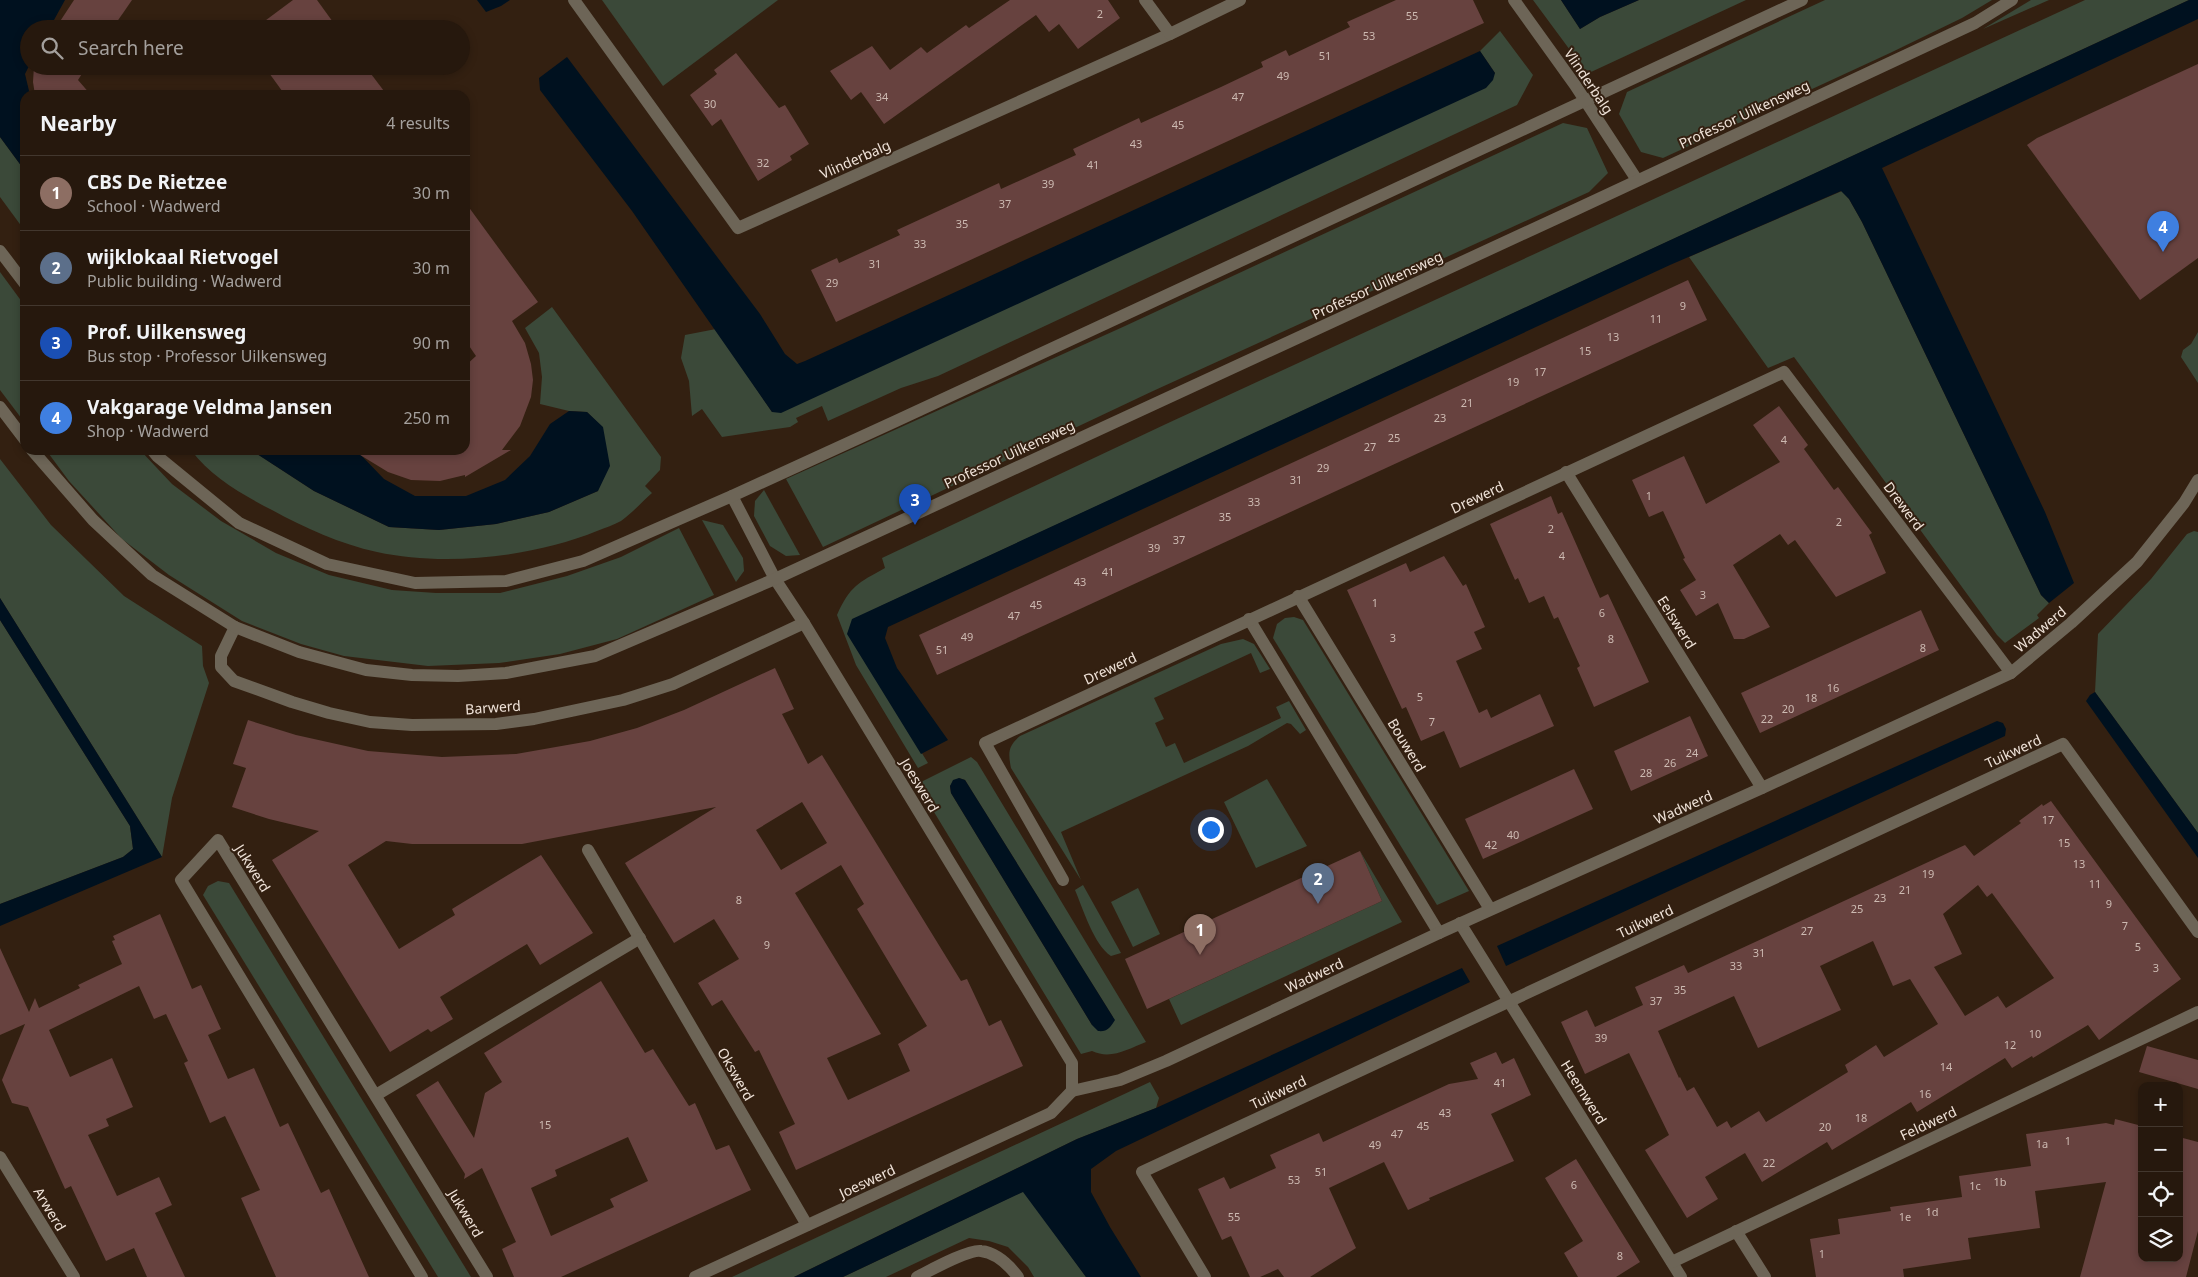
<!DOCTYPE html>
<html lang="en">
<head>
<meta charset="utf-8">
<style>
  :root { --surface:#26180d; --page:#32251b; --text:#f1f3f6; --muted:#a4a09d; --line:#42372e; --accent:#ea580c }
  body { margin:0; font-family:"Noto Sans",sans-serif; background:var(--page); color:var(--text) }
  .controls { position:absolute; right:15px; bottom:15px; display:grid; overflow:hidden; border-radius:10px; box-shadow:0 2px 8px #0003 }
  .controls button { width:45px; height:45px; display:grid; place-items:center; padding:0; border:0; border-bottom:1px solid var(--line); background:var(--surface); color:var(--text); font:25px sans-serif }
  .you { position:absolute; left:1210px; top:829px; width:18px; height:18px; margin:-12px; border:4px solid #fff; border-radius:50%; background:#1a73e8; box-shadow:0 0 0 8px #1a73e833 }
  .badge { display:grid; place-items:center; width:32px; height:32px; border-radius:50%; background:var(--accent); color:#fff; font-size:16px; font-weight:700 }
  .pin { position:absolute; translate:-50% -41px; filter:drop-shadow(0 1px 2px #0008) }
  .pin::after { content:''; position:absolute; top:26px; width:18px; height:15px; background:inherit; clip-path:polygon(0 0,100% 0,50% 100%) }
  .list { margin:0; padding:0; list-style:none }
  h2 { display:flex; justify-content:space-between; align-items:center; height:65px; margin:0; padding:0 20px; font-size:21px }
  h2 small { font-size:16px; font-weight:400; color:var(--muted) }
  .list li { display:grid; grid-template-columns:32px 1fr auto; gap:15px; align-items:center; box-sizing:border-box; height:75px; padding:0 20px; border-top:1px solid var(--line) }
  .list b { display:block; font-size:19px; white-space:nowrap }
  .list p { margin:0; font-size:16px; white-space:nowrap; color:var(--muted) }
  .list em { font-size:16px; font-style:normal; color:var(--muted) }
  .icon { flex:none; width:28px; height:28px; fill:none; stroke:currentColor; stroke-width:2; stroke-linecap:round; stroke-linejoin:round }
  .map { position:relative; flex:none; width:2198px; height:1277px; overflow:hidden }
  .search { position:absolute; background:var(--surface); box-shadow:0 2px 8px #0003; left:20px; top:20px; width:450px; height:55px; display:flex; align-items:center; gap:12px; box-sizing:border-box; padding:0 18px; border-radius:28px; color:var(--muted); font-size:19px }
  .panel { position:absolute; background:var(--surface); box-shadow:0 2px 8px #0003; left:20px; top:90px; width:450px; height:365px; border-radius:15px }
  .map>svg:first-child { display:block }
  .green { fill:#3b4939; fill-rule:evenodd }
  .water { fill:#00111f }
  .building { fill:#67423f; fill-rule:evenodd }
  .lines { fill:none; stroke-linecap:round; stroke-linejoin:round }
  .minor { stroke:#6d6557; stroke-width:12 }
  .tertiary { stroke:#6d6557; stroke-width:12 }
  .labels { text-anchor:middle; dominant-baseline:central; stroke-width:4; stroke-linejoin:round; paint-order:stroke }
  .number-label { font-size:11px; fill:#cdbab2 }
  .street-label { font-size:14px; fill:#efe2d8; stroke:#332011 }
</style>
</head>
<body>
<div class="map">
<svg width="2198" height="1277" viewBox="0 0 2198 1277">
  <rect width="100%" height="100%" fill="#332011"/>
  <g class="green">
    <path d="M602 0H778L663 86Z"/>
    <path d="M1533 0H1561L1580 29 1600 17 1639 0H1746L1591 72 1584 69Z"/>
    <path d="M1825 0H1992L1962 18 1890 53 1663 158 1641 152 1619 114 1627 92Z"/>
    <path d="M2031 0H2049L1983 29Z"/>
    <path d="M2085 0H2189L879 607 848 634 928 763 918 768 856 665 837 615C850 586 858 583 885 568L882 558 1166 424Z"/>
    <path d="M1500 31 1533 75 1517 105 938 376 901 388 828 421 822 406 796 418 798 422 790 427 722 437 702 409 692 416 689 381 681 358 685 335 716 329 772 412 1495 73 1480 51Z"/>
    <path d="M1563 123 1587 128 1608 173 1589 192 1153 391 823 547 786 479 1125 326Z"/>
    <path d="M0 137 25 171V231L0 197Z"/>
    <path d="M1842 191 1849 199 1862 222 2041 595 2049 603 2037 615 2039 618 2005 643 1997 635 1794 357 1768 368 1689 257Z"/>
    <path d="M0 272 25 306V423L0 390Z"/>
    <path d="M552 307 661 457 660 470 645 486 652 493C642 502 632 513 621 521 614 525 604 528 597 531 533 557 445 567 377 552 340 544 305 528 272 510 243 495 211 477 191 450H251L314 491 389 527 439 530 496 524 549 512 598 491 603 428 587 412 569 411 540 404 542 377 539 353 525 328Z"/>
    <path d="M2198 332V383L2181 357 2183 350 2191 344Z"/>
    <path d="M46 450H140L172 484 221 521 276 553 329 575 392 590 436 593H500L567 576 621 557 679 528 714 595 617 639 560 654 499 663 428 666 344 656 301 644 242 621 169 575 122 539 69 481Z"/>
    <path d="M0 459 51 525 124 596 202 646 203 666 209 683 172 798 162 857 0 598Z"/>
    <path d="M764 490 800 555 786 556 770 546 754 516 755 501Z"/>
    <path d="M702 520 723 525 743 558 744 571 736 582Z"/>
    <path d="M2194 531 2198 532V833L2095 692 2098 634 2151 579 2187 534Z"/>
    <path d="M1294 617 1303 620 1469 891 1437 905 1273 638 1277 624 1285 618Z"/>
    <path d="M0 620 130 826 133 849 123 857 0 904Z"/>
    <path d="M1243 639 1254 644 1270 669 1260 673 1251 653 1154 698 1164 719 1155 723 1166 747 1175 743 1184 763 1281 718 1276 707 1289 701 1306 730 1300 734 1291 724 1287 723 1248 746 1061 832 1081 880 1011 768C1008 753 1008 746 1020 736L1221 644Z"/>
    <path d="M971 757 977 762 1146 1042C1128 1049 1111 1060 1092 1051L1081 1054 917 784ZM959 778 965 780 1113 1017 1092 1025 951 793 950 786Z"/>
    <path d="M1267 779 1307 846 1256 868 1224 802Z"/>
    <path d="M1360 851 1402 922 1181 1025 1169 999 1382 901Z"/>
    <path d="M218 881 229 883 471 1277H438L203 895 208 886Z"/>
    <path d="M1083 885 1121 953 1111 956C1094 945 1083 909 1075 890Z"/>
    <path d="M1138 888 1160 934 1133 947 1111 902Z"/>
    <path d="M1150 1082 1159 1098 1156 1108 1077 1139 794 1277H732Z"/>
    <path d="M1024 1191 1086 1277H1034L1028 1267 1008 1247 989 1241 969 1238 886 1277H843Z"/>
  </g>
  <g class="water">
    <path d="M0 0H65L49 29H29V66L25 74 30 95H25V171L0 137Z"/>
    <path d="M477 0H510L501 6 486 12Z"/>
    <path d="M1561 0H1639L1600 17 1580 29Z"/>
    <path d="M2189 0H2198V19L1882 168 2045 512 2074 583 2049 603 2041 595 1862 222 1849 199 1841 191 1670 265 888 627 885 638 897 668 948 740 921 754 847 634 852 619Z"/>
    <path d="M1480 51 1495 73 1493 80 1486 88 781 413 772 412 632 211 540 90 539 78 567 57 760 314 785 354 797 364 805 361Z"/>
    <path d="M569 411 587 412 603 427 610 466 598 491 549 512 496 524 439 530 389 527 314 491 251 450H356L384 479 415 496H466L505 480 530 456 550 424Z"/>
    <path d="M0 598 162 857 0 926V904L123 857 133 849 130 826 0 620Z"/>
    <path d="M2095 692 2198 833V858L2086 701 2090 695Z"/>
    <path d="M1997 721 2003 723 2006 729 2005 736 1506 966 1497 946Z"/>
    <path d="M959 778 965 780 1113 1017 1115 1020C1110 1028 1107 1032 1098 1031L1092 1025 951 793 950 786 953 780Z"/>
    <path d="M1462 968 1470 982 1116 1151 1091 1169V1192L1110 1227 1141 1277H1086L1023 1192 843 1277H794L1077 1139 1156 1108Z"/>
  </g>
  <g class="building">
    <path d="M74 0H132L112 29H55Z"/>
    <path d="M293 0H317L338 29H254Z"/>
    <path d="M1010 0H1108L1120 18 1078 49 1059 24 1049 32 1036 15 884 124 861 92 851 100 830 71 872 46 890 70 921 47 927 53 966 25 969 28Z"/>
    <path d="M1396 0H1473L1484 23 836 322 811 270 837 258 839 263 900 235 897 230 999 183 1001 189 1076 155 1073 149 1139 118 1141 123 1221 87 1263 67 1261 62 1286 50 1289 56 1350 27 1347 22Z"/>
    <path d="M736 53 779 108 785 105 809 144 790 156 792 160 758 181 721 119 712 126 690 95 717 74 714 70Z"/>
    <path d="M2198 64V258L2140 300 2027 145 2037 138Z"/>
    <path d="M34 66H87L78 80 91 95H35L33 82Z"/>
    <path d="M264 66H365L387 95H285Z"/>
    <path d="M465 202 538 302 512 321 525 343 531 364 533 380 531 397 520 426 502 450H511L465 477V475L440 481 411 480 388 472 352 450H465V366L476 356 465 340Z"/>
    <path d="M1688 280 1707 320 937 675 919 635Z"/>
    <path d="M1779 406 1808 445 1804 449 1834 490 1838 487 1872 533 1869 535 1886 573 1836 597 1795 540 1788 545 1780 534 1733 565 1770 627 1744 639H1734L1718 603 1696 616 1680 590 1696 580 1683 559 1685 558 1663 511 1649 517 1632 480 1684 456 1706 504 1780 462 1753 425Z"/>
    <path d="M1551 496 1558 514 1562 512 1600 598 1608 594 1649 682 1594 707 1577 668 1580 666 1558 617 1554 619 1544 596 1529 603 1518 578 1515 580 1490 524Z"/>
    <path d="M1444 556 1463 586 1466 584 1485 627 1474 632 1482 649 1456 661 1479 713 1487 709 1491 718 1540 694 1554 726 1460 768 1444 731 1421 741 1406 707 1402 709 1347 590 1406 563 1410 572Z"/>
    <path d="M1921 610 1939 650 1760 733 1741 693Z"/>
    <path d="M775 668 794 709 782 714 808 764 822 755 961 981 967 979 989 1026 1001 1020 1023 1066 796 1170 779 1132 795 1124 759 1050 755 1052 722 1000 712 1006 698 983 739 959 714 919 674 943 625 863 716 807 522 844H412L386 841 348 865 399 949 455 915 452 909 541 855 593 933 540 965 527 944 440 997 453 1019 431 1032 428 1029 390 1052 272 860 319 831 269 819 232 807 246 768 233 764 248 720 296 735 368 751 442 757 516 754 590 741 637 728 684 710ZM802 802 827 843 781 870 756 830ZM841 865 864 904 857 909 927 1026 898 1044 910 1071 848 1100 827 1058 881 1034 795 893Z"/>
    <path d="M1690 716 1708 756 1631 791 1614 751Z"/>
    <path d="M1574 769 1593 809 1483 859 1465 819Z"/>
    <path d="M2051 801 2181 979 2099 1040 2088 1025 2033 1058 2032 1056 2012 1068 2005 1058 1917 1112 1911 1102 1832 1150 1827 1142 1762 1182 1745 1153 1705 1177 1718 1199 1687 1218 1645 1150 1669 1135 1629 1053 1585 1074 1561 1022 1587 1010 1595 1027 1643 1005 1635 987 1684 965 1688 973 1965 845 1974 856 2021 823 2019 821 2042 804 2043 806ZM1978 885 1987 897 1992 893 2054 978 2006 1008 1998 996 1965 1016 1934 967 1962 954 1943 914ZM1873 941 1893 986 1910 979 1938 1024 1884 1057 1876 1045 1845 1065 1848 1072 1766 1122 1759 1111 1731 1128 1727 1121 1717 1127 1694 1087 1687 1091 1680 1077 1679 1078 1658 1031 1734 996 1758 1048 1841 1010 1820 966Z"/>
    <path d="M1360 851 1382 901 1147 1009 1125 959Z"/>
    <path d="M160 914 192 989 201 985 221 1029 208 1035 228 1079 254 1068 280 1127 288 1123 321 1193 329 1189 369 1277H276L241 1198 260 1190 225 1116 210 1123 184 1063 188 1061 166 1014 154 1019 139 986 49 1030 70 1077 112 1058 133 1107 106 1119 109 1126 88 1135 117 1196 159 1177 172 1205 155 1213 185 1277H147L134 1248 106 1261 71 1186 65 1189 28 1107 12 1103 2 1080 25 1024 0 1035V948L29 1012 35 998 39 1008 80 988 78 985 122 964 112 941 115 940 113 936Z"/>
    <path d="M601 981 645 1053 653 1049 689 1106 695 1103 716 1150 729 1145 751 1190 561 1277H514L502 1249 516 1242 482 1168 464 1179 465 1174 416 1095 438 1081 474 1138 485 1093 502 1082 484 1053ZM628 1137 648 1181 610 1199 614 1207 551 1236 531 1188 557 1176 555 1170Z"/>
    <path d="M2147 1046 2198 1060V1089L2139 1072Z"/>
    <path d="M1496 1052 1502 1064 1514 1058 1531 1095 1491 1114 1514 1161 1429 1198 1430 1200 1408 1210 1384 1162 1329 1188 1356 1248 1310 1277H1284L1278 1269 1260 1277H1250L1231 1236 1222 1240 1198 1189 1224 1177 1230 1189 1276 1168 1270 1155 1319 1133 1323 1142 1449 1084 1478 1079 1470 1063Z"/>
    <path d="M2115 1119 2142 1126V1258H2179V1137L2198 1142V1231L2186 1277H2080L2106 1182 2035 1191 2040 1228 1968 1238 1971 1259 1903 1269 1904 1277H1816L1810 1239 1840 1234 1838 1219 1891 1211 1890 1207 1962 1197 1959 1176 2031 1166 2026 1134 2106 1123 2114 1125Z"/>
    <path d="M1576 1159 1640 1262 1616 1277H1578L1564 1253 1583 1241 1545 1178Z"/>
  </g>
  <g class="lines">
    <g class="minor">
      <path d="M574 0 738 228 1170 34 1240 0"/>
      <path d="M1145 0 1170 34"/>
      <path d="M1514 0 1575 85 1637 180"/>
      <path d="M1566 472 1762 788"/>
      <path d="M1298 596 1490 909"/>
      <path d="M1249 619 1439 933"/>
      <path d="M235 627 221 656V667L234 681 292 702 329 713 370 722 412 725 496 724 534 719 623 700 673 684 804 623"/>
      <path d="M588 850 807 1225"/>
      <path d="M1063 880 985 743 1784 372 2011 673"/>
      <path d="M1460 923 1681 1277"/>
      <path d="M1072 1091 1120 1080 1166 1061 1439 933 1762 788 2011 673 2071 623 2137 562 2184 503 2198 480"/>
      <path d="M376 1095 640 938"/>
      <path d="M0 1157 74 1277"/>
      <path d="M1736 1231 1765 1277"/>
      <path d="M1672 1262 2198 1012"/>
      <path d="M422 1277 181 880 218 840 487 1277"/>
      <path d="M695 1277 1051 1113 1072 1091V1063L804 623 775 579 732 496"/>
      <path d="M917 1277C929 1271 969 1249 981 1251 997 1253 1009 1265 1018 1277"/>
      <path d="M1205 1277 1142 1172 2063 744 2198 932"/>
    </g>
    <g class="tertiary">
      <path d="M0 251 25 284"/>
      <path d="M0 407 25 440"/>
      <path d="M32 450 93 520 152 575 235 627 299 652 366 670 412 675 458 676 506 673 595 656 775 579 1579 208 1975 23 2012 0"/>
      <path d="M152 450 157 456 239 523 327 564 415 583 506 581 583 561 732 496 896 421 1802 0"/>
    </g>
  </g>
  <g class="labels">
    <g class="number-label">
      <text x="1100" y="13">2</text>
      <text x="1412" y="15">55</text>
      <text x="1369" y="35">53</text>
      <text x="1325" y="55">51</text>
      <text x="1283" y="75">49</text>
      <text x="882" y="96">34</text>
      <text x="1238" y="96">47</text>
      <text x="710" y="103">30</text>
      <text x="1178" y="124">45</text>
      <text x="1136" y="143">43</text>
      <text x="763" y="162">32</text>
      <text x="1093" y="164">41</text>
      <text x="1048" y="183">39</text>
      <text x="1005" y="203">37</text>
      <text x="962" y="223">35</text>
      <text x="920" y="243">33</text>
      <text x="875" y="263">31</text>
      <text x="832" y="282">29</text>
      <text x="1683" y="305">9</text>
      <text x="1656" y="318">11</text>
      <text x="1613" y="336">13</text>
      <text x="1585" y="350">15</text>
      <text x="1540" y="371">17</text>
      <text x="1513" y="381">19</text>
      <text x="1467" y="402">21</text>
      <text x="1440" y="417">23</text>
      <text x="1394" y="437">25</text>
      <text x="1784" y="439">4</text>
      <text x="1370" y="446">27</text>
      <text x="1323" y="467">29</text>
      <text x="1296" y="479">31</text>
      <text x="1649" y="495">1</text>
      <text x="1254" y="501">33</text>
      <text x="1225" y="516">35</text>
      <text x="1839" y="521">2</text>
      <text x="1551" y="528">2</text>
      <text x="1179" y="539">37</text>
      <text x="1154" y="547">39</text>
      <text x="1562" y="555">4</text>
      <text x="1108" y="571">41</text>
      <text x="1080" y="581">43</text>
      <text x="1703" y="594">3</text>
      <text x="1375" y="602">1</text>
      <text x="1036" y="604">45</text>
      <text x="1602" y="612">6</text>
      <text x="1014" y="615">47</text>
      <text x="967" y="636">49</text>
      <text x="1393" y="637">3</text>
      <text x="1611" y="638">8</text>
      <text x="1923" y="647">8</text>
      <text x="942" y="649">51</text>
      <text x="1833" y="687">16</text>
      <text x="1420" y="696">5</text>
      <text x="1811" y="697">18</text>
      <text x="1788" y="708">20</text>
      <text x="1767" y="718">22</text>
      <text x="1432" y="721">7</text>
      <text x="1692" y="752">24</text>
      <text x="1670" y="762">26</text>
      <text x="1646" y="772">28</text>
      <text x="2048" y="819">17</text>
      <text x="1513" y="834">40</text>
      <text x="2064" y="842">15</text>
      <text x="1491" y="844">42</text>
      <text x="2079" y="863">13</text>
      <text x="1928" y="873">19</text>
      <text x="2095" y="883">11</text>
      <text x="1905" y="889">21</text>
      <text x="1880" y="897">23</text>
      <text x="739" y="899">8</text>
      <text x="2109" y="903">9</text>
      <text x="1857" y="908">25</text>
      <text x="2125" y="925">7</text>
      <text x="1807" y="930">27</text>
      <text x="767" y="944">9</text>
      <text x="2138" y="946">5</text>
      <text x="1759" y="952">31</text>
      <text x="1736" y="965">33</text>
      <text x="2156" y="967">3</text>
      <text x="1680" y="989">35</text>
      <text x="1656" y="1000">37</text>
      <text x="2035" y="1033">10</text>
      <text x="1601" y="1037">39</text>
      <text x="2010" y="1044">12</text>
      <text x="1946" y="1066">14</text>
      <text x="1500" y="1082">41</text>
      <text x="1925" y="1093">16</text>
      <text x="1445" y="1112">43</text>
      <text x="1861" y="1117">18</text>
      <text x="545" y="1124">15</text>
      <text x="1423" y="1125">45</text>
      <text x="1825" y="1126">20</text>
      <text x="1397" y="1133">47</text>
      <text x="2068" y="1140">1</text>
      <text x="2042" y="1143">1a</text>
      <text x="1375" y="1144">49</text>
      <text x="1769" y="1162">22</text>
      <text x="1321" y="1171">51</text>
      <text x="1294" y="1179">53</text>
      <text x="2000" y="1181">1b</text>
      <text x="1574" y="1184">6</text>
      <text x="1975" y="1185">1c</text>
      <text x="1932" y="1211">1d</text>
      <text x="1234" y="1216">55</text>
      <text x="1905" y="1216">1e</text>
      <text x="1822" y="1253">1</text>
      <text x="1620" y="1255">8</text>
    </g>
    <g class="street-label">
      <text transform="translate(1589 81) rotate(56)">Vlinderbalg</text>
      <text transform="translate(1744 114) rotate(-25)">Professor Uilkensweg</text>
      <text transform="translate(855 159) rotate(-24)">Vlinderbalg</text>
      <text transform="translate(1377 285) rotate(-25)">Professor Uilkensweg</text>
      <text transform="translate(1009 454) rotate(-25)">Professor Uilkensweg</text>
      <text transform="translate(1477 497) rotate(-25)">Drewerd</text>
      <text transform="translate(1904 506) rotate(53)">Drewerd</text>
      <text transform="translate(1677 622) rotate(58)">Eelswerd</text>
      <text transform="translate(2040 629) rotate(-40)">Wadwerd</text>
      <text transform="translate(1110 668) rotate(-25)">Drewerd</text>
      <text transform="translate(493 707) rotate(-4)">Barwerd</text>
      <text transform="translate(1407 745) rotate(59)">Bouwerd</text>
      <text transform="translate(2013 751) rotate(-25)">Tuikwerd</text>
      <text transform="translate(920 785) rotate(59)">Joeswerd</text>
      <text transform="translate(1683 807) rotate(-24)">Wadwerd</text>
      <text transform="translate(253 868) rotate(58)">Jukwerd</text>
      <text transform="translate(1645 921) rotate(-25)">Tuikwerd</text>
      <text transform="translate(1314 975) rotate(-25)">Wadwerd</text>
      <text transform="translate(736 1074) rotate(60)">Okswerd</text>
      <text transform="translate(1278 1092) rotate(-25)">Tuikwerd</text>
      <text transform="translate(1584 1092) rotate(58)">Heemwerd</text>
      <text transform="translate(1928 1123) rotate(-25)">Feldwerd</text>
      <text transform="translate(867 1181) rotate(-25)">Joeswerd</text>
      <text transform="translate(50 1209) rotate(59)">Arwerd</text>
      <text transform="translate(466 1213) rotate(59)">Jukwerd</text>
    </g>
  </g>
</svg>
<div class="controls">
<button>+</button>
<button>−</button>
<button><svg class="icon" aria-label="locate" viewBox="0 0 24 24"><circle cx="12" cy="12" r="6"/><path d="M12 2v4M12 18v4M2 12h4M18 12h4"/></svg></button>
<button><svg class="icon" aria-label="layers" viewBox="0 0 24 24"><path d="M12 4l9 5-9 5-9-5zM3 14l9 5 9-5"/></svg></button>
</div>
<div class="you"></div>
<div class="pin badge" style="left:1200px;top:955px;background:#8d6e63">1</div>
<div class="pin badge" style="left:1318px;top:904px;background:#5c6f8a">2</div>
<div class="pin badge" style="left:915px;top:525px;background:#1a4fb4">3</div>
<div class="pin badge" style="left:2163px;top:252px;background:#3f7fe0">4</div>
<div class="search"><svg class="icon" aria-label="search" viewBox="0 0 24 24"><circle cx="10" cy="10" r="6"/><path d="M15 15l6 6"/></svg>Search here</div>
<section class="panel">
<h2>Nearby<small>4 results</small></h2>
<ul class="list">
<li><span class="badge" style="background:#8d6e63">1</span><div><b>CBS De Rietzee</b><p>School · Wadwerd</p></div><em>30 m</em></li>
<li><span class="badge" style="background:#5c6f8a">2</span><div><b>wijklokaal Rietvogel</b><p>Public building · Wadwerd</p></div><em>30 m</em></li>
<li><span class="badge" style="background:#1a4fb4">3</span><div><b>Prof. Uilkensweg</b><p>Bus stop · Professor Uilkensweg</p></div><em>90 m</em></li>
<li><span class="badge" style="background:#3f7fe0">4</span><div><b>Vakgarage Veldma Jansen</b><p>Shop · Wadwerd</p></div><em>250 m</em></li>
</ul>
</section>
</div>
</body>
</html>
